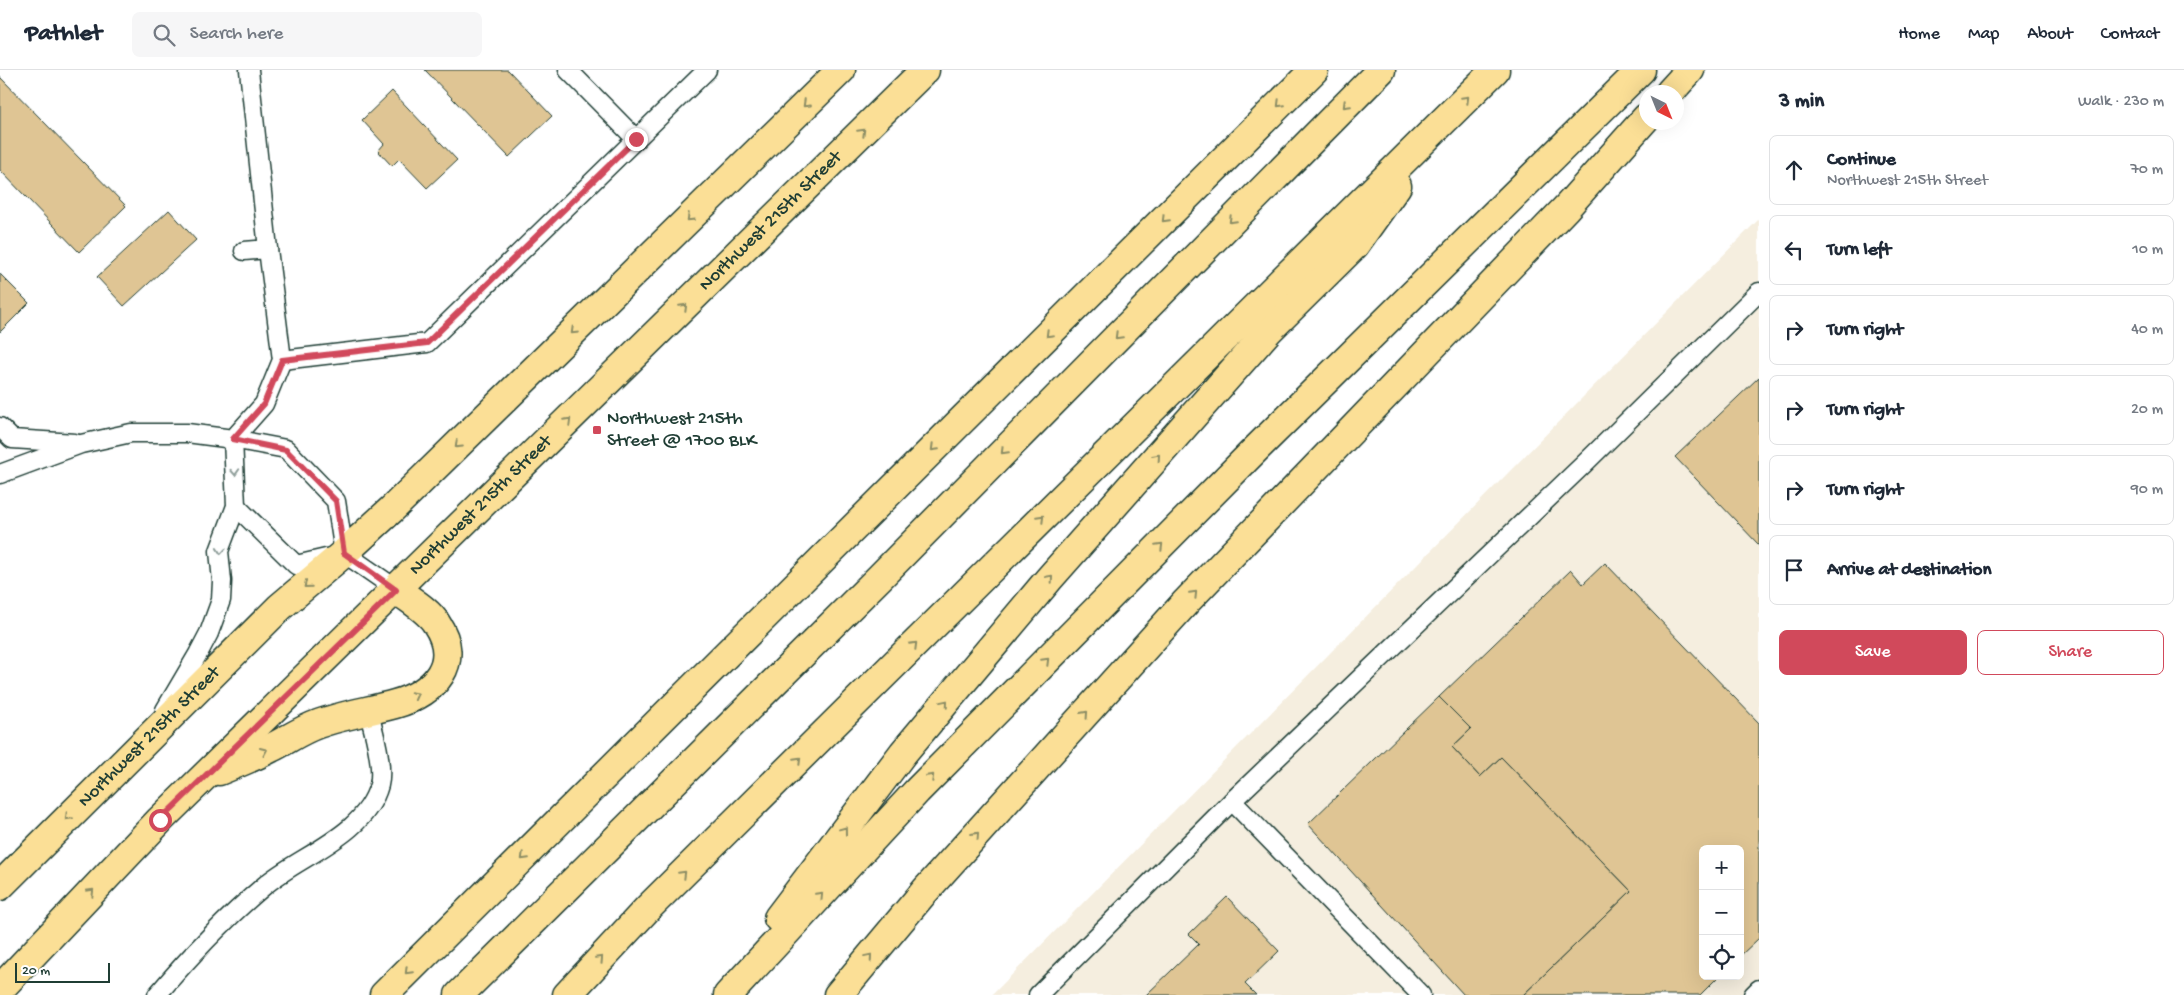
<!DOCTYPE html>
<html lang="en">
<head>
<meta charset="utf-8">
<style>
  :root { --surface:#fff; --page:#f6f6f7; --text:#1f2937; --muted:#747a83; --line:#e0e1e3; --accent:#d1495b }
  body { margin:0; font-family:"Gochi Hand",sans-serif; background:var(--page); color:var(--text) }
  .controls { position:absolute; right:15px; bottom:15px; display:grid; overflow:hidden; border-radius:8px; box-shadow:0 5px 20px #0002 }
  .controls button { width:45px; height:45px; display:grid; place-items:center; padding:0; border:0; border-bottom:1px solid var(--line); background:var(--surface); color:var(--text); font:25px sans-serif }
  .compass { position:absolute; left:1639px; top:15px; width:45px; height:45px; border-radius:50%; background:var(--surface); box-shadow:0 5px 20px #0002; rotate:137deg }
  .scale { position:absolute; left:15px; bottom:12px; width:95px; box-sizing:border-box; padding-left:5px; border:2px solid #1f3d34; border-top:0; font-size:14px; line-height:18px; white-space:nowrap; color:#1f3d34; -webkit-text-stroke:4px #fff; paint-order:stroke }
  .stop { position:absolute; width:15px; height:15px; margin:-11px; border:4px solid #d1495b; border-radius:50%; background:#fff }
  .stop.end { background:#d1495b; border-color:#fff; box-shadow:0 1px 5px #0008 }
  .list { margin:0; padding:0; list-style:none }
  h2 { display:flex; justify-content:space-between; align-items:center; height:65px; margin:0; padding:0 20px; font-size:21px }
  h2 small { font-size:16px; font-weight:400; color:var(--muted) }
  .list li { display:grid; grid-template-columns:32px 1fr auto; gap:15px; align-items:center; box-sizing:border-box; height:70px; margin:0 10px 10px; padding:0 10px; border:1px solid var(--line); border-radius:8px }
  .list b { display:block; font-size:19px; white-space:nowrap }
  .list p { margin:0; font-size:16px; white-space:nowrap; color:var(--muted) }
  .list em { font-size:16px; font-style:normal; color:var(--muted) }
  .actions { display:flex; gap:10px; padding:15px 20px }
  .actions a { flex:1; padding:11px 0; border:1px solid var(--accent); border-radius:8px; text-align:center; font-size:18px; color:var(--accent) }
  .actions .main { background:var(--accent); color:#fff }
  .icon { flex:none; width:28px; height:28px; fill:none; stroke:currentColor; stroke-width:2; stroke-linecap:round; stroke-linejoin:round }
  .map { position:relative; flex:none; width:1759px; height:925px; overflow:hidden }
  header { display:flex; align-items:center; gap:30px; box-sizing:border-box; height:70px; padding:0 25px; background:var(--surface); border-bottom:1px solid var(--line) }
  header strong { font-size:24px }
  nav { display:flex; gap:28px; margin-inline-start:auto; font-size:18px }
  .search { width:350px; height:45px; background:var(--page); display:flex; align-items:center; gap:12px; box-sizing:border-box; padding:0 18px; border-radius:8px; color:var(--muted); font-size:19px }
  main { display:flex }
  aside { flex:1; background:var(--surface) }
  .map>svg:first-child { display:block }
  .built { fill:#f5eedf; fill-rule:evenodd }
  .building { fill:#dfc594; stroke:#1f3d34 }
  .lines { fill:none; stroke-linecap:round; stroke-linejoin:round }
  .service-casing { stroke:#1f3d34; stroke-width:21 }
  .primary-casing { stroke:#1f3d34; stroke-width:31 }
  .motorway-casing { stroke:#1f3d34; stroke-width:31 }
  .service { stroke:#fff; stroke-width:18 }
  .primary { stroke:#fbdf96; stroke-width:28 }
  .motorway { stroke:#fbdf96; stroke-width:28 }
  .oneway { stroke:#8d8e65 }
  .oneway2 { stroke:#8f9e9a }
  .route { stroke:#d1495b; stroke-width:6 }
  .poi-dot { fill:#d1495b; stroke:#fff; stroke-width:2 }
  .labels { text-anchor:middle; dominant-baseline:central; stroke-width:4; stroke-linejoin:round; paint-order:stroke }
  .street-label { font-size:19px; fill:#1f3d34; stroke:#fff }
  .poi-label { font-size:19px; fill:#1f3d34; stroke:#fff; text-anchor:start }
</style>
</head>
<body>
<header>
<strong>Pathlet</strong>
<div class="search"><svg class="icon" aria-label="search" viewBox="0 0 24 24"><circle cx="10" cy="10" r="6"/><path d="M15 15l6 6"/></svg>Search here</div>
<nav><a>Home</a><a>Map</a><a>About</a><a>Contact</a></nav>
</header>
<main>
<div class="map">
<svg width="1759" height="925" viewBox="0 0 1759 925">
  <rect width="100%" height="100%" fill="#fff"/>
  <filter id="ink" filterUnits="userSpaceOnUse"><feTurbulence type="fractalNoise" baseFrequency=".02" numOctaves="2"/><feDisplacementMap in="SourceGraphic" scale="10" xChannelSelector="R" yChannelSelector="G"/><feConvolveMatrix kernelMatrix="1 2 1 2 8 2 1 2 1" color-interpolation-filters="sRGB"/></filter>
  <g filter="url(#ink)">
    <path class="built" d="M1759 149V925H992ZM1703 779H1740V906H1703Z"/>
    <g class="building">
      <path d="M425 0H508L552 46 509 87Z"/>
      <path d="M0 7 126 136 79 182 0 100Z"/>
      <path d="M392 21 457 90 427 118 399 89 392 96 378 81 384 74 362 50Z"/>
      <path d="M169 140 196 170 124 236 97 207Z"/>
      <path d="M0 204 29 233 0 262Z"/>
      <path d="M1759 307V475L1675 387Z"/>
      <path d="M1605 493 1759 653V868L1740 886V779H1703V906H1719L1700 925H1523L1631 821 1501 687 1480 707 1452 677 1471 659 1439 627 1571 500 1583 514Z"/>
      <path d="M1439 627 1471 659 1452 677 1480 707 1501 687 1631 821 1523 925H1464L1308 754Z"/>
      <path d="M1227 827 1279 881 1245 914 1256 925H1146L1199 874 1189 864Z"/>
    </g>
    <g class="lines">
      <defs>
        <g id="service">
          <path d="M568 0 636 69"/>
          <path d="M244 181 268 179"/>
          <path d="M282 290 427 273 707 0"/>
          <path d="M0 357 12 369 75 373"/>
          <path d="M0 404 81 374 131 363H187L233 369 286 379 336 431 344 483 396 519"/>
          <path d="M236 436 296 495 335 486"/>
          <path d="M165 640 198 584 209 563 221 530 222 511 219 481 236 436 233 369 264 334 282 290 268 179 249 0"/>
          <path d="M1232 731 1421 925"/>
          <path d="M157 925C190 886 225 849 264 816 300 785 365 766 379 715 384 696 373 658 368 640"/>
          <path d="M1038 925 1232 731 1584 394 1759 222"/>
          <path d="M1753 925 1759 919"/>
        </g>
        <g id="primary">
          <path d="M219 701C236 694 254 687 271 678 287 670 301 660 318 654 343 645 370 641 395 634 434 623 463 593 436 553 427 539 409 530 396 519"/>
          <path id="s1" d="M0 816 280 537 344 483 391 440 841 0"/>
          <path id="s2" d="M0 919 160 750 925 0"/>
        </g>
        <g id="motorway">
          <path d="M1670 22 1690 0"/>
          <path d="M778 848 903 683 1049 509 1269 260 1355 175 1397 116"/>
          <path d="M384 925 1314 0"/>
          <path d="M459 925 880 507 1381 0"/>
          <path d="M567 925 648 838 1495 0"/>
          <path d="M728 925 917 721 1257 378 1641 0"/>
          <path d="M838 925 925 821 1186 532 1566 138 1646 48"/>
        </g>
      </defs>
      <use href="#service" class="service-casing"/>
      <use href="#primary" class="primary-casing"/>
      <use href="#motorway" class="motorway-casing"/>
      <use href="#service" class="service"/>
      <use href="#primary" class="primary"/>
      <use href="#motorway" class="motorway"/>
    </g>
    <defs><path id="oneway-chevron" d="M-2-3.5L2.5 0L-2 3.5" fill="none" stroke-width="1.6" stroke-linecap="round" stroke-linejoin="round" transform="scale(1.25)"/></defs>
    <g class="oneway">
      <use href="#oneway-chevron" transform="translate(1466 29) rotate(-45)"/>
      <use href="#oneway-chevron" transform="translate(806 34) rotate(136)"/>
      <use href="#oneway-chevron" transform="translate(1280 34) rotate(135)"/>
      <use href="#oneway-chevron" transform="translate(1346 35) rotate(135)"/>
      <use href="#oneway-chevron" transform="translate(862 62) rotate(-45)"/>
      <use href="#oneway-chevron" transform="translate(690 148) rotate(136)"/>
      <use href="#oneway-chevron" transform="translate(1165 149) rotate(135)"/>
      <use href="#oneway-chevron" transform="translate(1232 150) rotate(135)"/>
      <use href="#oneway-chevron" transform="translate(684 237) rotate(-45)"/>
      <use href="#oneway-chevron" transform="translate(574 261) rotate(136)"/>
      <use href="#oneway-chevron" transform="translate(1049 264) rotate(135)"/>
      <use href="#oneway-chevron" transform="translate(1118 266) rotate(135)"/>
      <use href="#oneway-chevron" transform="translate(568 351) rotate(-45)"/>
      <use href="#oneway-chevron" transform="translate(458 375) rotate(136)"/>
      <use href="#oneway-chevron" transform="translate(934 378) rotate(135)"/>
      <use href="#oneway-chevron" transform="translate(1004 381) rotate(135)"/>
      <use href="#oneway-chevron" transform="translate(1157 387) rotate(-49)"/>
      <use href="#oneway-chevron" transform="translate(1041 448) rotate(-45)"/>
      <use href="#oneway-chevron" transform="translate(1160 476) rotate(-45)"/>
      <use href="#oneway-chevron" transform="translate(1050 508) rotate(-49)"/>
      <use href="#oneway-chevron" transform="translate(307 515) rotate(140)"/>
      <use href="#oneway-chevron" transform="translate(1194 524) rotate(-46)"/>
      <use href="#oneway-chevron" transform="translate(914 575) rotate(-45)"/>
      <use href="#oneway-chevron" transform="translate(1046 591) rotate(-45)"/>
      <use href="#oneway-chevron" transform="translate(415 625) rotate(-28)"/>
      <use href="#oneway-chevron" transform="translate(945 633) rotate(-50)"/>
      <use href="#oneway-chevron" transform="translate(1085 644) rotate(-48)"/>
      <use href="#oneway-chevron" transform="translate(264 681) rotate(-24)"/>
      <use href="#oneway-chevron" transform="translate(798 690) rotate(-45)"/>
      <use href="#oneway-chevron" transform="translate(931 707) rotate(-45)"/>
      <use href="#oneway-chevron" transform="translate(68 747) rotate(135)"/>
      <use href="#oneway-chevron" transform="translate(844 760) rotate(-53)"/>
      <use href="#oneway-chevron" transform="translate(976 765) rotate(-48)"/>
      <use href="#oneway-chevron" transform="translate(524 787) rotate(135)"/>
      <use href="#oneway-chevron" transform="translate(683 804) rotate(-45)"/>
      <use href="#oneway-chevron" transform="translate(91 822) rotate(-46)"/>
      <use href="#oneway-chevron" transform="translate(820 825) rotate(-47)"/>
      <use href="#oneway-chevron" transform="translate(869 887) rotate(-50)"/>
      <use href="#oneway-chevron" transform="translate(600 889) rotate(-47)"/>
      <use href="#oneway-chevron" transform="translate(408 901) rotate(135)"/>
    </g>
    <g class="oneway2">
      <use href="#oneway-chevron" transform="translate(235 402) rotate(87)"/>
      <use href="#oneway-chevron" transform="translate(221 481) rotate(95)"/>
    </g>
  </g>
  <g class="lines" filter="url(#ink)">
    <path class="route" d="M160 750 396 520 344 483 336 431 286 380 233 369 264 334 282 290 427 273 636 69"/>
  </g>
  <rect class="poi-dot" x="592" y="355" width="10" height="10" rx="2.5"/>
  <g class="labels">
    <g class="street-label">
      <text stroke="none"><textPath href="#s2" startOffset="1088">Northwest 215th Street</textPath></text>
      <text stroke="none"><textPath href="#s2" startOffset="682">Northwest 215th Street</textPath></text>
      <text stroke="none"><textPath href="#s1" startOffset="211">Northwest 215th Street</textPath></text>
    </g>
    <g class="poi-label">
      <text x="607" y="349">Northwest 215th<tspan x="607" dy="22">Street @ 1700 BLK</tspan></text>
    </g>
  </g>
</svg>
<div class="controls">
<button>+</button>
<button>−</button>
<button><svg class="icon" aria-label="locate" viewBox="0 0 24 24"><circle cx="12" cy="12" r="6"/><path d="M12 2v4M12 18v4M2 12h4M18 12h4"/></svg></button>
</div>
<svg class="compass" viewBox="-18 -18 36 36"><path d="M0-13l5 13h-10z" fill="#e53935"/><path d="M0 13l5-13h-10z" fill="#747a83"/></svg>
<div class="scale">20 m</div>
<div class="stop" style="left:160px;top:750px"></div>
<div class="stop end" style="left:636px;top:69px"></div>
</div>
<aside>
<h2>3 min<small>Walk · 230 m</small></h2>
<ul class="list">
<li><svg class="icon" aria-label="ahead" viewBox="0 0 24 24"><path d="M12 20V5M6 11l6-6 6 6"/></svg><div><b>Continue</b><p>Northwest 215th Street</p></div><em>70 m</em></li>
<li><svg class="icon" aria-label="left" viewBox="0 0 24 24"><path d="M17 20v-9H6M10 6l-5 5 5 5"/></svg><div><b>Turn left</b></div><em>10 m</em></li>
<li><svg class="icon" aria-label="right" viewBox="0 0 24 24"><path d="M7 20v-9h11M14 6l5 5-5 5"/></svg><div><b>Turn right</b></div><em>40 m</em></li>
<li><svg class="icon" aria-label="right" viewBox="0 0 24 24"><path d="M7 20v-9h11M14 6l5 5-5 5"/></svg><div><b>Turn right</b></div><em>20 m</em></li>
<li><svg class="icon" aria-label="right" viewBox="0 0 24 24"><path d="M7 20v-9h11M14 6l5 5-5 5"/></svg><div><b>Turn right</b></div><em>90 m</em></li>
<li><svg class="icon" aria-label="arrive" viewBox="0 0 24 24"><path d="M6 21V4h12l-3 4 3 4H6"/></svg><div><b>Arrive at destination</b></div></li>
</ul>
<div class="actions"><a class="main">Save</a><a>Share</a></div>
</aside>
</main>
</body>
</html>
